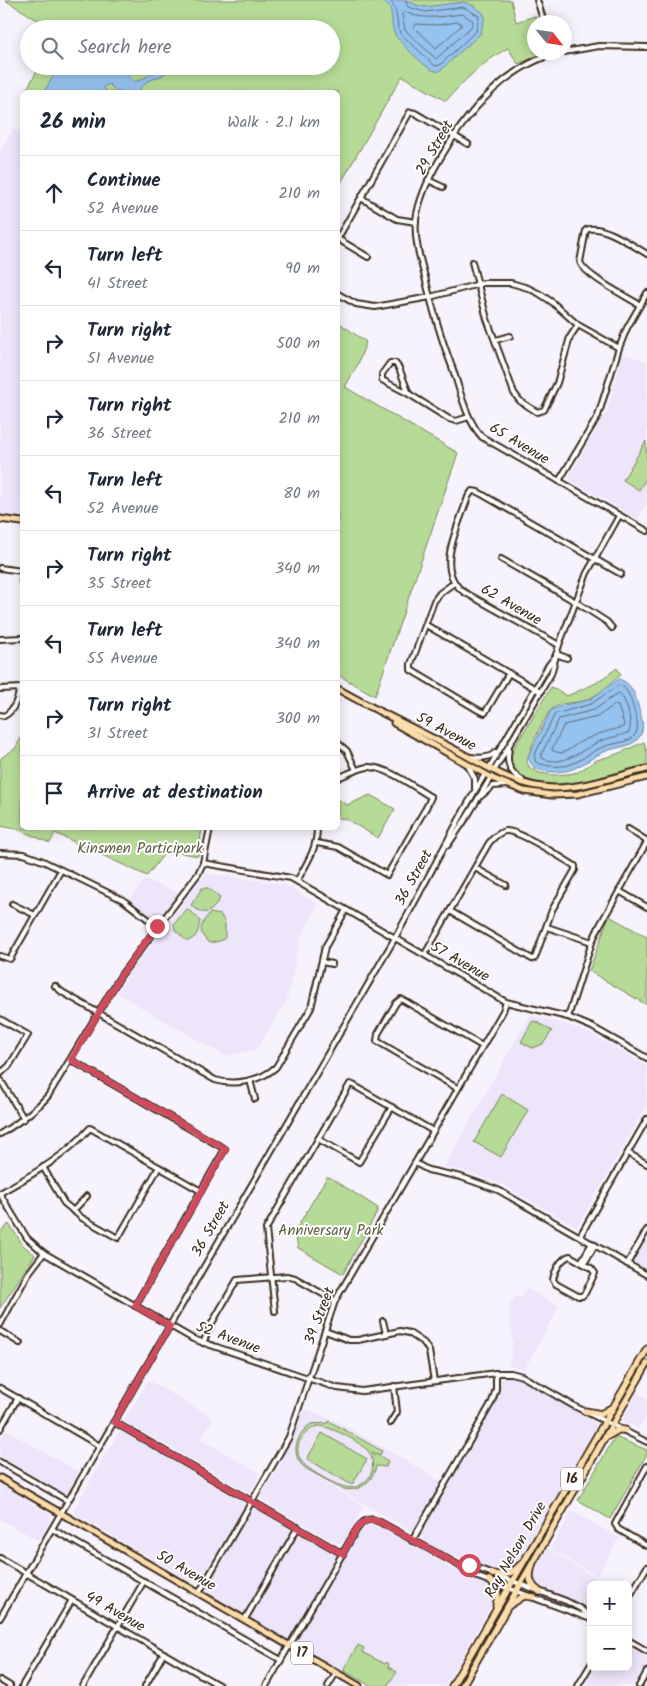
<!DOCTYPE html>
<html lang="en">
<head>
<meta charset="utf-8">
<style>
  :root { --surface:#fff; --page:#f2f2f3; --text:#1f2937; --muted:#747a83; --line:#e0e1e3 }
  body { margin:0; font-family:Kalam,sans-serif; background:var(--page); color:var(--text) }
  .controls { position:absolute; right:15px; bottom:15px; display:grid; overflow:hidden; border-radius:8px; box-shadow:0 2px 12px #0003 }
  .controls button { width:45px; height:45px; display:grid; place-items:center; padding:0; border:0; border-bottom:1px solid var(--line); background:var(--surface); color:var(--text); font:25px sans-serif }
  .compass { position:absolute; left:527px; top:15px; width:45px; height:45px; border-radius:50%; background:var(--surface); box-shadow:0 2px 12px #0003; rotate:120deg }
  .stop { position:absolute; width:15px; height:15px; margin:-11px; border:4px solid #d1495b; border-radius:50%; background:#fff }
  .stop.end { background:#d1495b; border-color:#fff; box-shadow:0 1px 5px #0008 }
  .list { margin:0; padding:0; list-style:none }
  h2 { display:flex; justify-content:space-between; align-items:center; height:65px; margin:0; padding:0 20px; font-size:21px }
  h2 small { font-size:16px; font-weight:400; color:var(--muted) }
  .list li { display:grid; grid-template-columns:32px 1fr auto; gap:15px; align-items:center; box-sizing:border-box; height:75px; padding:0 20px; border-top:1px solid var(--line) }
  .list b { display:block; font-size:19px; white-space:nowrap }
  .list p { margin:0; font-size:16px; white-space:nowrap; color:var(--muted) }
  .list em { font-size:16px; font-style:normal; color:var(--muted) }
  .icon { flex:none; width:28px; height:28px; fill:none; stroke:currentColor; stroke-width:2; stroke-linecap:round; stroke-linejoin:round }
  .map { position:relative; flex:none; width:647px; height:1686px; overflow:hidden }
  .search { position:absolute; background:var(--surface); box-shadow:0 2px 12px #0003; left:20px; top:20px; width:320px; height:55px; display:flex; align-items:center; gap:12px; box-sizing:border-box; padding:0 18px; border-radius:28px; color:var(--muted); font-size:19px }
  .panel { position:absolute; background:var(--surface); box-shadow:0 2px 12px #0003; left:20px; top:90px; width:320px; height:740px; border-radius:8px }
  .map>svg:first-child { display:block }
  .built { fill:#ede5fa }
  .green { fill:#b6db96; stroke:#78825a; fill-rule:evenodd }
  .water { fill:#95c3ef; stroke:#71869b }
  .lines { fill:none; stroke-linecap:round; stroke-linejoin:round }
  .shore { stroke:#5f6772; stroke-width:1 }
  .minor-casing { stroke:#3b2a1e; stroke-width:8 }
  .major-casing { stroke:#3b2a1e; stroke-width:9 }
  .highway-casing { stroke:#3b2a1e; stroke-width:9 }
  .minor { stroke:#fff; stroke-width:4 }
  .major { stroke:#fbddab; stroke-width:5 }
  .highway { stroke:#fbddab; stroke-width:5.5 }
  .route { stroke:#d1495b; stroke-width:6 }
  .labels { text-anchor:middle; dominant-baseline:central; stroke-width:4; stroke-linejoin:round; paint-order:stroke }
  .shield { fill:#fff; stroke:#766a62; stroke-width:1 }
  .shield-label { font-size:14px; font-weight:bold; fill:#3b2a1e }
  .street-label { font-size:15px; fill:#3b2a1e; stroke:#fff }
  .park-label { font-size:15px; fill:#605f42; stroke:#fff }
</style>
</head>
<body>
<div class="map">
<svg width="647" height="1686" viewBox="0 0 647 1686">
  <rect width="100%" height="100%" fill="#f7f3fd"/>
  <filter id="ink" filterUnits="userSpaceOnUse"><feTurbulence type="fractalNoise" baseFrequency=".02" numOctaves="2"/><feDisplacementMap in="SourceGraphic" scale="10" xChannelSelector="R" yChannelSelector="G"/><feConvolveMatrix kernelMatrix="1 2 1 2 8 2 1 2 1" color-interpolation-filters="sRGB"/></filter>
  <g filter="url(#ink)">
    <g class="built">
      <path d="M13 129 22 135V519L0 514V152Z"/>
      <path d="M623 354 647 361V504L638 519 570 480 569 476 604 416 609 405Z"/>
      <path d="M206 873 284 884 319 904 300 938 287 1000 257 1049 235 1055 225 1056 117 993 130 972Z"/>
      <path d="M145 879 178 893 157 919H154L129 900Z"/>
      <path d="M530 1015 566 1024 591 1034 647 1066V1105L577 1227 501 1184 476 1175 444 1167Z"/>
      <path d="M647 1234V1271L634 1263 632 1259Z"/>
      <path d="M526 1288 558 1306 556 1310 557 1311 524 1370 509 1365 513 1343 509 1306 515 1296 520 1298Z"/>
      <path d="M506 1376 520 1379 595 1422 596 1427 514 1567 501 1573 435 1548 424 1541 421 1534 497 1402 500 1392 501 1379Z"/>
      <path d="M148 1380 213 1418 201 1439 260 1473 249 1493 124 1421Z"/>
      <path d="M637 1393 647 1399V1415L638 1429 622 1421Z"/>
      <path d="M303 1408 338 1422 443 1482 416 1528 410 1530 304 1470 364 1506 344 1542 337 1544 263 1501 261 1496 284 1458 282 1457 293 1438Z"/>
      <path d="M6 1430 79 1472 67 1493H63L0 1456V1439Z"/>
      <path d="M120 1430 246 1504 204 1577 187 1579 75 1514 74 1509Z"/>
      <path d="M0 1484 51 1515V1519L39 1541 0 1519Z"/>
      <path d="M257 1508 290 1527 291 1532 246 1610 241 1613 209 1594 206 1585 248 1513Z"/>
      <path d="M572 1511 619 1538 597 1576 550 1549Z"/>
      <path d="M368 1522 374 1523 452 1568 489 1583 495 1589 493 1602 445 1686H371L295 1645 360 1530Z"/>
      <path d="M302 1534 336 1554 337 1557 291 1638 287 1640 253 1619 251 1613 296 1535Z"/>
      <path d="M547 1549 607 1584 591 1585V1613L576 1604 535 1585 533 1578 536 1567Z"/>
      <path d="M628 1645 647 1656V1663L633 1686H584L595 1667H628Z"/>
    </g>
    <g class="green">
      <path d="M5 0H511L516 22 535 16 538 22H534V52L543 53 518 64 508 48C483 62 464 80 446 101L402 76 338 188V92H25L40 66H331V29H52Z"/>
      <path d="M338 322 366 342 358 364 345 387 458 453 375 696 338 675Z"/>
      <path d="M646 441 647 477 639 490 623 480Z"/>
      <path d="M617 668 621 675C610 683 599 695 586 700 575 704 561 701 552 709 545 715 528 752 527 762L529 767 540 773 552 775 569 774 578 772 597 760 617 754 644 742 647 753V765C626 770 605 778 584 782 566 786 525 787 514 770 510 764 511 758 512 751L551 687 567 696 596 683Z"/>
      <path d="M22 736V828H202L198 856 167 850 147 876 55 833 50 843 17 829 0 826V761L2 757 15 749Z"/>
      <path d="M370 795 395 809 378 838 346 819 338 818V799L347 805Z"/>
      <path d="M202 888H208L220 898C211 914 205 917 191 905Z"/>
      <path d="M187 909 195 915 200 921C198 931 198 938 187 941L175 930 174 924Z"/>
      <path d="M210 913 221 915 225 923V938L220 941 209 943C197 932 200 925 210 913Z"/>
      <path d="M609 916 647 937V1005L589 971Z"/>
      <path d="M535 1021 552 1031 543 1044 532 1048 521 1042 532 1022Z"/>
      <path d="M502 1094 528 1110 501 1157 474 1142Z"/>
      <path d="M327 1177 331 1178 378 1208 376 1214 343 1274 298 1248 295 1231Z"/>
      <path d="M9 1224 23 1245 35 1255 0 1308V1232Z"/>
      <path d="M329 1421 382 1451 380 1455 372 1452 374 1456 376 1454 388 1461 386 1467 376 1466C373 1482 358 1494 341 1488 334 1486 327 1480 321 1477 316 1474 309 1471 304 1467 289 1454 297 1433 311 1424L328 1423ZM318 1426C330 1426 361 1442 369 1452 373 1458 373 1464 372 1471 370 1477 366 1482 360 1485 355 1488 350 1488 345 1487 335 1485 308 1470 302 1462 291 1447 303 1431 318 1426Z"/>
      <path d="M322 1433 367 1459 352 1485 307 1459Z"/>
      <path d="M615 1437 647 1450V1454L610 1519 578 1500Z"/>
      <path d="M358 1645 364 1648 362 1652 385 1664 387 1662 389 1664 388 1667 397 1672 387 1686H371L344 1671V1668Z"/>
    </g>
    <g class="water">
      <path d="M362 0H407L416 5 425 7 464 2 474 6 483 13 485 17 480 34 442 69C439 71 439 72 435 71 427 70 400 42 395 35 390 26 394 13 388 5 384 0 369 2 362 0Z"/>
      <path d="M59 66H122L134 82 145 78 160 66H175L163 75 148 81 140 88 141 92H117L109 84 103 87 107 92H44Z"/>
      <path d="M619 679C630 683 634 691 637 702 640 713 646 726 640 736 634 747 617 747 606 751 594 756 586 763 575 768 565 773 543 774 534 767 531 764 529 760 528 757L551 710 564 705 589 700Z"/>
    </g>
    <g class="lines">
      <g class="shore">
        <path d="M390 0C398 9 396 23 400 33L435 66 440 65 476 31 479 16 463 7 425 12 408 7 405 0"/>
        <path d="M405 12C424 21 443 16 463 14L473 21 471 27 436 59 405 30 402 15Z"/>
        <path d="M459 22 461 23V26L436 48 414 27 416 24 437 25Z"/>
        <path d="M619 685C627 687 629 695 632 703 634 712 640 724 636 733 632 743 614 743 605 746 591 751 577 765 563 766 554 767 544 766 536 762L534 756 555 714 591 704Z"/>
        <path d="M619 693C626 697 633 724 629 732 621 736 612 737 603 740 584 747 564 769 542 758L541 755 559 719 594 710Z"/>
        <path d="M615 705 618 706 624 724 623 727 598 734 580 742 567 751 561 753 553 751 552 749 564 725 597 717Z"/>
      </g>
      <defs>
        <g id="minor">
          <path d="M537 0 544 22"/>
          <path d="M561 52C506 65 468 111 441 157 429 177 419 197 416 220 414 239 420 259 425 277 432 306 440 336 451 364 460 388 465 419 482 437L647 531"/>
          <path d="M564 52 599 46 647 47"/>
          <path d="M428 180 443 187"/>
          <path d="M361 198 397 219 416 222"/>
          <path d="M338 238 410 112 415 113 468 144"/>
          <path d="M338 239 368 257"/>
          <path d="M472 262 487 319 514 393 520 401 537 412 544 410 557 383 570 337 578 325"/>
          <path d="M338 294 356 304 375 307 430 297 483 283H511L528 288 540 294 552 302 578 325 619 348"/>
          <path d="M640 305C626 296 585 276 580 262L586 230C602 223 633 246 647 254"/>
          <path d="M496 340 510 336"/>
          <path d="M390 363H395L399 368 409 394 382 380V374Z"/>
          <path d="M409 394 449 419 456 421 469 417"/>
          <path d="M559 481 598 416 619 348 627 328 647 293"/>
          <path d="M501 559 576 602 607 622 612 628"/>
          <path d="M0 568 22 571"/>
          <path d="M22 582V580"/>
          <path d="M454 583 440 593 434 601 411 664V670L478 710 485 713 509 673"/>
          <path d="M426 625 541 692"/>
          <path d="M0 639 22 638"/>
          <path d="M559 645 464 592C433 570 459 526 468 497L472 491 478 492 621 574"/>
          <path d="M556 654 567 658"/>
          <path d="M0 689 22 688"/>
          <path d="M0 715 4 716C13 712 19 698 19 688"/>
          <path d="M338 743 347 751 356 770"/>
          <path d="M509 749C506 763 509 772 522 780"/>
          <path d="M470 757C479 758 489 759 496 752"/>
          <path d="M468 766 475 779V789"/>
          <path d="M489 768 548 666 555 657"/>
          <path d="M494 771 551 674 559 645 587 573 619 516"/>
          <path d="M481 796 493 786 508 785"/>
          <path d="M628 829 647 841"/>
          <path d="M317 843 338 847 387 875 427 806 431 797C415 788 385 765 367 767 357 769 347 774 338 778"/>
          <path d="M448 845 467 817 491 777"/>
          <path d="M0 853 24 854 43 861 123 900 157 926"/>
          <path d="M203 863 291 878 506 1002 568 1017 592 1027 647 1058"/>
          <path d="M475 868 506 885"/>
          <path d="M297 881C307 863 317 849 317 828"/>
          <path d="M619 891 647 907"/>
          <path d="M12 904 35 915"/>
          <path d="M547 927 592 942"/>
          <path d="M425 954 489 843C493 838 498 833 505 831 518 829 562 858 575 866V870L552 910 535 958 532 959 450 911"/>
          <path d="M0 956 10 959 61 870"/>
          <path d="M322 962 332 964"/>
          <path d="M55 986 62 992 215 1080C234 1086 261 1081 276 1067L311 1008 325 947 346 910"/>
          <path d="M568 1017 592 942 600 925 647 842"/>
          <path d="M0 1019 28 1035 9 1066 0 1074"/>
          <path d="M71 1060 225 1149 135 1306"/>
          <path d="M0 1079 24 1119"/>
          <path d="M250 1080 255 1099"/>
          <path d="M457 1088 377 1041 378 1034 396 1003 401 999 482 1046"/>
          <path d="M0 1134C18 1123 34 1112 48 1096L121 975 198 874 203 863 210 828"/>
          <path d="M318 1139 359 1162 392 1107"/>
          <path d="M628 1153 647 1164"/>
          <path d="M415 1163 428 1170 461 1177 498 1190 647 1275"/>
          <path d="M43 1167 64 1203 82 1218 118 1238 159 1167"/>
          <path d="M0 1193C33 1174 65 1157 90 1128L201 1191"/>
          <path d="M0 1194 27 1238 44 1253 193 1339 337 1388 362 1391 496 1373H511L522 1376 574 1406 647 1442"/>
          <path d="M73 1211 87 1196"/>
          <path d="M580 1236 647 1119"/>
          <path d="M570 1256 591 1268 595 1273 585 1293 582 1296H578L556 1284 553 1280C554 1272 561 1258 570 1256Z"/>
          <path d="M581 1262 592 1243"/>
          <path d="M584 1264 595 1245"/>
          <path d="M627 1264 647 1230"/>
          <path d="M275 1311 266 1229 350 1084 353 1085 433 1131"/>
          <path d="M383 1321 386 1334"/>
          <path d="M0 1325 28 1274 44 1253"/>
          <path d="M0 1331 20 1343"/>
          <path d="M325 1331 349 1340H358L400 1331 409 1333 424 1343 429 1351 434 1381"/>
          <path d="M203 1343 212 1323 237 1280 287 1276 295 1278 335 1301"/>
          <path d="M0 1388 100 1446"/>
          <path d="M114 1422 343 1554"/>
          <path d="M390 1423 397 1412 394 1386"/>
          <path d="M0 1429 18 1398"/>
          <path d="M0 1462 68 1501"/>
          <path d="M647 1466 615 1524 618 1529 647 1546"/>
          <path d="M52 1529 281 1660"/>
          <path d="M412 1541 492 1402 496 1389V1373"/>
          <path d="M0 1558 220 1686"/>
          <path d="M460 1566 469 1565 566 1601 581 1609 591 1618"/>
          <path d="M199 1593 289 1437 335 1301 503 1011 506 1002"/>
          <path d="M628 1599 647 1567"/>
          <path d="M0 1618 395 938C426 883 453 827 485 774"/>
          <path d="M245 1619 298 1527"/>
          <path d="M628 1640 647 1651"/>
          <path d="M0 1680 10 1686"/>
          <path d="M22 1686 72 1600"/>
          <path d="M83 1686 144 1581"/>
          <path d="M145 1686 164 1653"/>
          <path d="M266 1686 355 1532C362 1521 368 1516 380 1522L460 1566 467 1573 591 1619"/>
          <path d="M328 1686 336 1673"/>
          <path d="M578 1686 591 1664"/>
          <path d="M639 1686 647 1672"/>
        </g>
        <g id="major">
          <path d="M0 519 22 522"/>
          <path d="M338 689C373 709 409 726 446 745 481 762 512 787 554 788 586 788 616 776 647 769"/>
          <path d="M394 723 494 779 524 791 552 795 578 794 647 777"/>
          <path d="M0 1478 359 1686"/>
        </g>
        <g id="highway">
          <path d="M585 1411 601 1414 613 1407"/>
          <path d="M606 1437 618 1430H625"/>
          <path d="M532 1566C528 1578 530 1585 540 1592"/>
          <path d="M492 1574C504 1576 512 1574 520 1565"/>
          <path d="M489 1580C499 1588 499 1594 496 1606"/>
          <path d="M510 1605 524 1596 534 1597"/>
          <path d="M452 1686 647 1349"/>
          <path d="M462 1686 647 1364"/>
        </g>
      </defs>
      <use href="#minor" class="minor-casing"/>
      <use href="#major" class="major-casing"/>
      <use href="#highway" class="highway-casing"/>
      <use href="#minor" class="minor"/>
      <use href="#major" class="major"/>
      <use href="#highway" class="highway"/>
    </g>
  </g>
  <g class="lines" filter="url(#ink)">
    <path class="route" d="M157 926 121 975 71 1060 226 1149 135 1306 170 1326 114 1422 343 1554C351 1539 360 1512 380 1522L460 1566 469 1565"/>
  </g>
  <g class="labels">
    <g class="shield">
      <rect x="561" y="1467.5" width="22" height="23" rx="4"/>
      <rect x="291" y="1641.5" width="22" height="23" rx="4"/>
    </g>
    <g class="shield-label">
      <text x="572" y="1479">16</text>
      <text x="302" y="1653">17</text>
    </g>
    <g class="street-label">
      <text transform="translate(435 148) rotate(-60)">29 Street</text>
      <text transform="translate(519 444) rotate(31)">65 Avenue</text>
      <text transform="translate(511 605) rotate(30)">62 Avenue</text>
      <text transform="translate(446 732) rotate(28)">59 Avenue</text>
      <text transform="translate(414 878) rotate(-61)">36 Street</text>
      <text transform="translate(460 962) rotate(30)">57 Avenue</text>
      <text transform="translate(211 1229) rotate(-60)">36 Street</text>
      <text transform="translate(320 1316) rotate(-69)">39 Street</text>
      <text transform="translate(228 1338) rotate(20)">52 Avenue</text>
      <text transform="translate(516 1550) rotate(-60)">Ray Nelson Drive</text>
      <text transform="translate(186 1571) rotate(30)">50 Avenue</text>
      <text transform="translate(115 1612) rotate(30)">49 Avenue</text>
    </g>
    <g class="park-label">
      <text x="140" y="849">Kinsmen Participark</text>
      <text x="331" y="1231">Anniversary Park</text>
    </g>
  </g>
</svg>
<div class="controls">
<button>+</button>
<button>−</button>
</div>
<svg class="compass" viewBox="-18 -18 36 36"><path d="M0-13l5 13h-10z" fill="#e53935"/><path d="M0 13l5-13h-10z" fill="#747a83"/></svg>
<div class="stop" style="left:469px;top:1565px"></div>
<div class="stop end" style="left:157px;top:926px"></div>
<div class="search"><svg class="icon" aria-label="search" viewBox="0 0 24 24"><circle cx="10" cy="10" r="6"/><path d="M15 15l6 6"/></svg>Search here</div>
<section class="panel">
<h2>26 min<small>Walk · 2.1 km</small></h2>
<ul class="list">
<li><svg class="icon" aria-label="ahead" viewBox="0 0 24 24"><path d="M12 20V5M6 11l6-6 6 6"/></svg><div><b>Continue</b><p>52 Avenue</p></div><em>210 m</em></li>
<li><svg class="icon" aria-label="left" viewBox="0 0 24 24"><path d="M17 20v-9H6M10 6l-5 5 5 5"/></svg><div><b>Turn left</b><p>41 Street</p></div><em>90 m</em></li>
<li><svg class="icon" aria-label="right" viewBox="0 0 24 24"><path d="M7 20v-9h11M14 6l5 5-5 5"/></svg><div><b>Turn right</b><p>51 Avenue</p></div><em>500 m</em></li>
<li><svg class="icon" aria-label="right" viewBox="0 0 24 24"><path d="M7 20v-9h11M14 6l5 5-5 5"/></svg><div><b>Turn right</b><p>36 Street</p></div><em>210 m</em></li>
<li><svg class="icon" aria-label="left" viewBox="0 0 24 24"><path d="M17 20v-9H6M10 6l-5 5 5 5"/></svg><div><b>Turn left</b><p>52 Avenue</p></div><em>80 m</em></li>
<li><svg class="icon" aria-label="right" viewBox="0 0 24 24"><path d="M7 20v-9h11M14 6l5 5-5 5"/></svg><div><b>Turn right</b><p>35 Street</p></div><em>340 m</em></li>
<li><svg class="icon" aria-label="left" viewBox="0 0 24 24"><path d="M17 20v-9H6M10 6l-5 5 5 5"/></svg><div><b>Turn left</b><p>55 Avenue</p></div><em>340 m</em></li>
<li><svg class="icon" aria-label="right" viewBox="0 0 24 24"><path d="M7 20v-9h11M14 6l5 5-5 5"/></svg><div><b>Turn right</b><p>31 Street</p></div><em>300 m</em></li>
<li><svg class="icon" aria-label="arrive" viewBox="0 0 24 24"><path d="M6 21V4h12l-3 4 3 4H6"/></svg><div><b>Arrive at destination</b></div></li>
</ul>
</section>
</div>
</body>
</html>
